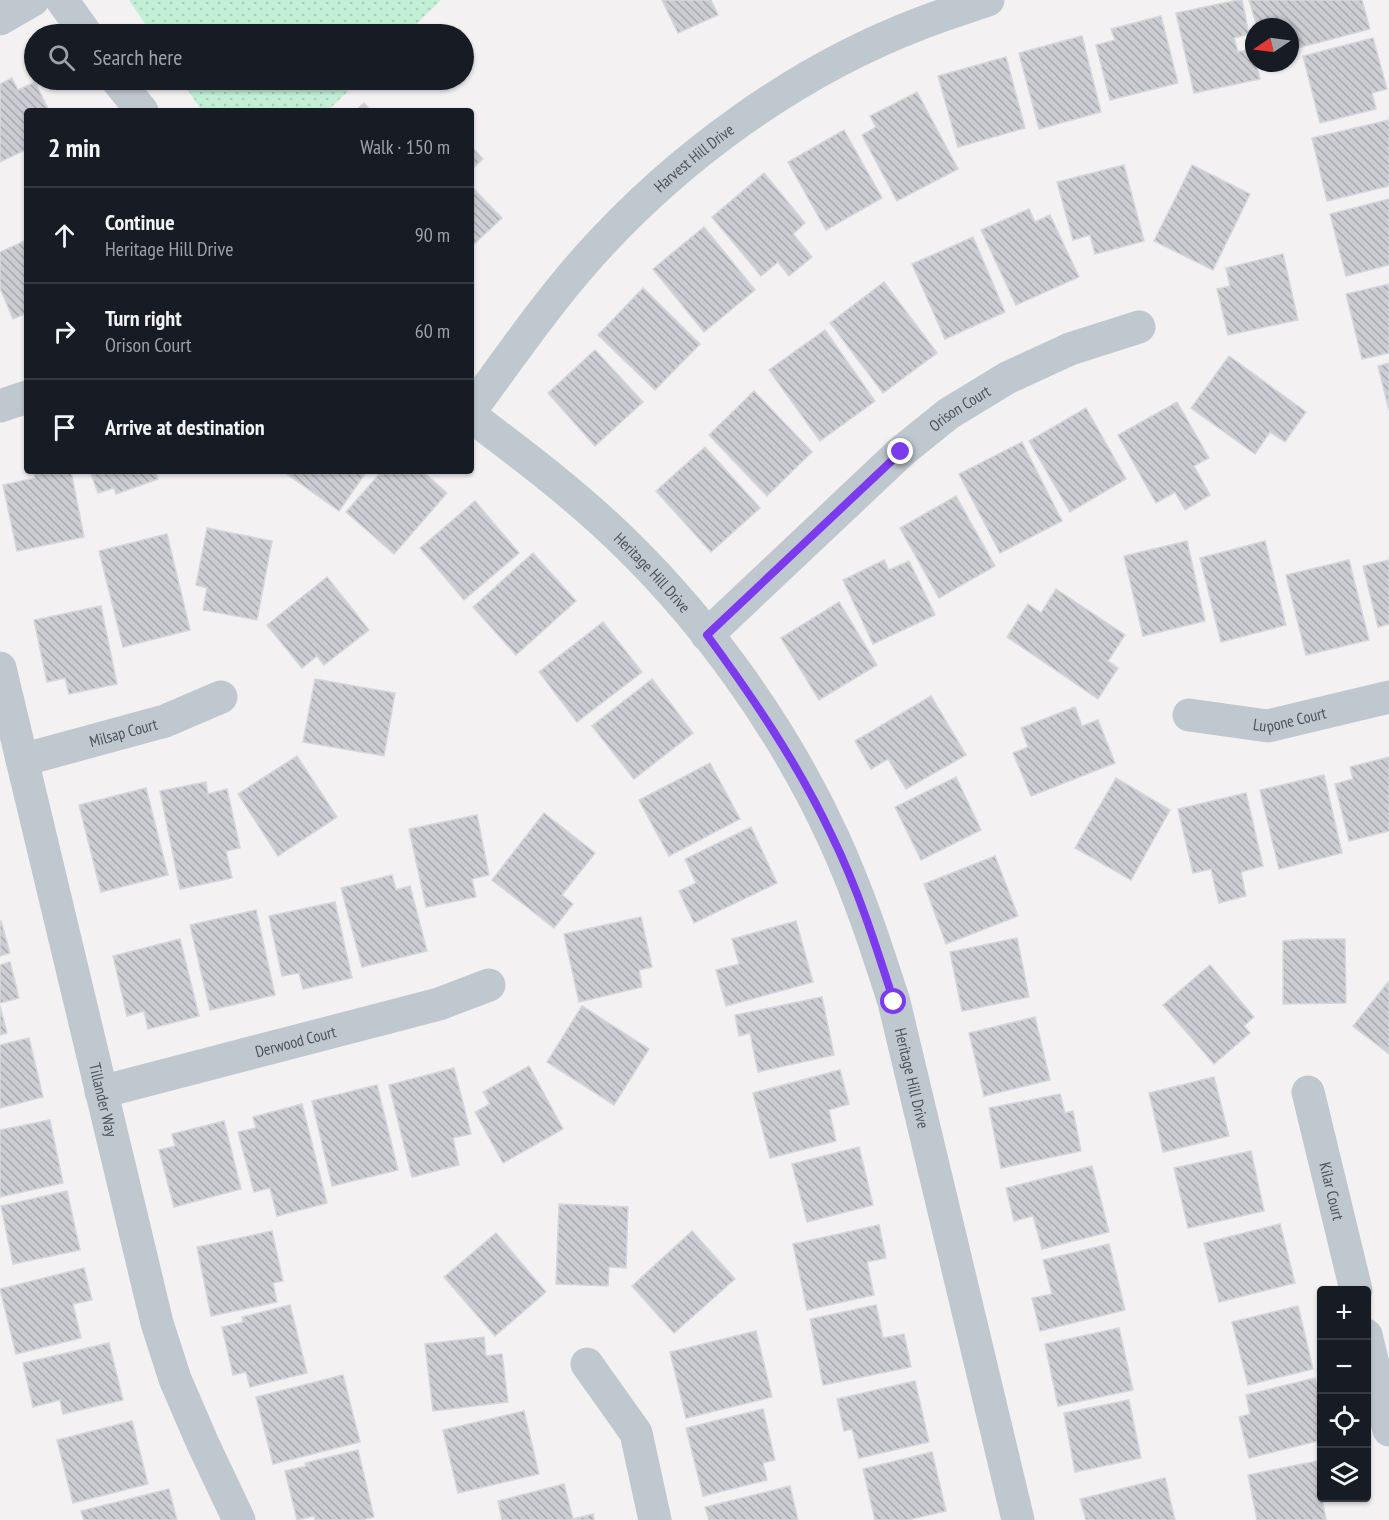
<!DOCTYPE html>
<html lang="en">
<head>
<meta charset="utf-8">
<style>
  :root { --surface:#171b24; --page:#242831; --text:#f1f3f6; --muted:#9ea1a6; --line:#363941 }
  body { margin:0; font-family:"PT Sans Narrow",sans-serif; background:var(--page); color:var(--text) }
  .controls { position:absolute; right:18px; bottom:18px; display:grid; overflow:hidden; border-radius:6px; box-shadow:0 2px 4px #0004 }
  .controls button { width:54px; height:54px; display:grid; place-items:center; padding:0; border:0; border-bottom:2px solid var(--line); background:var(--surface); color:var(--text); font:30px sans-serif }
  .compass { position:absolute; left:1245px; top:18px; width:54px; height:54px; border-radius:50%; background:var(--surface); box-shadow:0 2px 4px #0004; rotate:257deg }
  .stop { position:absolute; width:18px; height:18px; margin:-14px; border:4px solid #7c3aed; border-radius:50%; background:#fff }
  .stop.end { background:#7c3aed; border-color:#fff; box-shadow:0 2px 6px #0008 }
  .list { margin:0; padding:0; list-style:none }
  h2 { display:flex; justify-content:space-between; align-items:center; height:78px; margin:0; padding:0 24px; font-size:26px }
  h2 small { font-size:20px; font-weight:400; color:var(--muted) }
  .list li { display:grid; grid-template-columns:39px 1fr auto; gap:18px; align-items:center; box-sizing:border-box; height:96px; padding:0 24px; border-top:2px solid var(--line) }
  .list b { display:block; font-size:22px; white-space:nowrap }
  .list p { margin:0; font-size:20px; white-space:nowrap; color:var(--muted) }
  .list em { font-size:20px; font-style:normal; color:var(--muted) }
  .icon { flex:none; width:33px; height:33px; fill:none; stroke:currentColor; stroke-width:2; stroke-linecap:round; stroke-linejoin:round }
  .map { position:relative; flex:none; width:1389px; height:1520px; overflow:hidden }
  .search { position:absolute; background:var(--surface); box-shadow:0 2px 4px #0004; left:24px; top:24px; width:450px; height:66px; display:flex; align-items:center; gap:15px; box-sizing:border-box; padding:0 21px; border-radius:33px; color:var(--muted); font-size:22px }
  .panel { position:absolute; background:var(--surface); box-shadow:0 2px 4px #0004; left:24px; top:108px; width:450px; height:366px; border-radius:6px }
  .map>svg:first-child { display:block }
  .grass { fill:url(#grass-dots) }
  .building { fill:url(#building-back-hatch); stroke:#d5d7dc; stroke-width:1.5 }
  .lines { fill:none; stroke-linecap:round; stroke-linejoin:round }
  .minor { stroke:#c0c8cf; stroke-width:33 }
  .tertiary { stroke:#c0c8cf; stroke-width:33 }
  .route { stroke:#7c3aed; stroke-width:8 }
  .labels { text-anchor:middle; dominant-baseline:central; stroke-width:4.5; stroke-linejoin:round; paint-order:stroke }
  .street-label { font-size:16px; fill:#49545e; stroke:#fff }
</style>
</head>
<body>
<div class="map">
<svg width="1389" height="1520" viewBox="0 0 1389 1520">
  <defs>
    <pattern id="grass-dots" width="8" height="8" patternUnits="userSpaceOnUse" patternTransform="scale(1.5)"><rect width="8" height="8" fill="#c2efd5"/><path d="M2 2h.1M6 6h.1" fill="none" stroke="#a8cfb9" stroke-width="1.8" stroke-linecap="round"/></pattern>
    <pattern id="building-back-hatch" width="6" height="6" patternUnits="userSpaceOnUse" patternTransform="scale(1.5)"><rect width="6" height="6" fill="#cbcdd3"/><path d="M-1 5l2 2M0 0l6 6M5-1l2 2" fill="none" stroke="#a7a9ae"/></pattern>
  </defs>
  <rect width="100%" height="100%" fill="#f3f1f1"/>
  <g class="grass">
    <path d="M129 0H441L406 34H152Z"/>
    <path d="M181 80H360L327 111H202Z"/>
  </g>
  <g class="building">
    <path d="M662 0H711L718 15 678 33Z"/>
    <path d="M1238 0H1242L1249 34 1234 38 1238 52 1253 49 1254 63H1256L1260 79 1194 93 1176 13Z"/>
    <path d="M1249 0H1362L1370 29 1290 50V27H1257Z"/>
    <path d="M1161 16 1178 83 1110 100 1096 45 1115 40 1111 29Z"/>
    <path d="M1082 36 1101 112 1039 129 1019 53Z"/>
    <path d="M1373 38 1387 89 1372 93 1376 109 1320 123 1303 56Z"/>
    <path d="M1006 57 1025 128 958 147 938 76Z"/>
    <path d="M12 78 18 90 35 82 49 111H27V149L0 162V84Z"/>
    <path d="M917 92 958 169 897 201 862 135 876 127 870 116Z"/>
    <path d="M364 103 371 111H355Z"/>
    <path d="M1389 120V186L1327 201 1312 138Z"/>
    <path d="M844 130 882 198 826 230 788 162Z"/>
    <path d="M471 146 483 159 471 170Z"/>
    <path d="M1124 165 1144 241 1095 254 1090 235 1073 240 1057 182Z"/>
    <path d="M1192 165 1250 194 1213 270 1154 241Z"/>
    <path d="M764 173 805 223 793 234 812 257 789 276 778 262 761 276 712 217Z"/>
    <path d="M471 186 502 218 473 245 471 243Z"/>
    <path d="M1389 199V265L1346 276 1330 214Z"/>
    <path d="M1029 209 1035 222 1050 215 1079 277 1016 305 981 230Z"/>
    <path d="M704 227 755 290 704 332 653 269Z"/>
    <path d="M973 237 1005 312 945 339 912 264Z"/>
    <path d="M27 240V313L13 319 0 288V252Z"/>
    <path d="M1283 254 1298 320 1228 335 1217 289 1230 286 1226 268Z"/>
    <path d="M884 282 937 353 883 393 830 323Z"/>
    <path d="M1389 284V353L1362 359 1346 294Z"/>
    <path d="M643 288 700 344 655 390 598 335Z"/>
    <path d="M825 330 875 401 820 441 769 370Z"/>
    <path d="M595 350 643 402 595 446 548 393Z"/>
    <path d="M1229 356 1306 412 1285 442 1270 432 1255 454 1191 408Z"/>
    <path d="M1389 363V410L1378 366Z"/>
    <path d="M754 391 812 452 767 496 709 435Z"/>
    <path d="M1177 402 1209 458 1194 466 1210 495 1185 510 1175 492 1156 503 1118 435Z"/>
    <path d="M1086 408 1126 479 1070 512 1029 441Z"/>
    <path d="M1022 442 1062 521 1000 553 959 474Z"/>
    <path d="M705 447 760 508 711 552 656 491Z"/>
    <path d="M33 471H71L84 537 17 551 3 485 35 478Z"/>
    <path d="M90 471H155L158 479 116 494 114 488 98 493Z"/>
    <path d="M289 471H367L339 511 287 474Z"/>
    <path d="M382 471H422L447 493 394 554 346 512Z"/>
    <path d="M956 496 995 566 939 598 900 528Z"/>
    <path d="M475 501 519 553 464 600 420 548Z"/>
    <path d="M207 528 272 541 257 620 203 610 207 588 196 585Z"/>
    <path d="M167 534 190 630 123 647 99 551Z"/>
    <path d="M1187 541 1205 621 1143 636 1124 556Z"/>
    <path d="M1265 541 1286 625 1221 642 1200 558Z"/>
    <path d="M533 553 576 601 516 655 473 607Z"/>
    <path d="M884 560 889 570 909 561 935 615 873 644 843 580Z"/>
    <path d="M1349 560 1369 640 1306 655 1286 575Z"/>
    <path d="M1389 560V624L1378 627 1363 566Z"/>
    <path d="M327 577 369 630 324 665 317 656 302 668 267 625Z"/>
    <path d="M1056 589 1125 635 1108 661 1118 668 1098 699 1007 637 1028 604 1041 613Z"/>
    <path d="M839 602 877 665 819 700 781 638Z"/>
    <path d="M101 606 117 684 69 694 65 678 47 682 34 620Z"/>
    <path d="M603 622 642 672 577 722 539 672Z"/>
    <path d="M315 679 395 693 384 756 303 742Z"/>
    <path d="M652 679 693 733 634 779 592 726Z"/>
    <path d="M931 696 966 755 906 789 888 759 871 769 855 741Z"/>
    <path d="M1075 707 1082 726 1098 720 1115 763 1031 796 1013 753 1028 747 1021 728Z"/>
    <path d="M297 756 337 817 278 856 238 794Z"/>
    <path d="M1389 757V831L1349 841 1335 784 1353 779 1350 767Z"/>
    <path d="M710 763 740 819 669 856 639 800Z"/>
    <path d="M1324 775 1342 853 1279 869 1260 790Z"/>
    <path d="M956 777 981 830 921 860 895 807Z"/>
    <path d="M1116 778 1170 810 1131 880 1075 848Z"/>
    <path d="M206 782 208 794 227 789 240 848 226 851 232 878 180 889 160 791Z"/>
    <path d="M146 788 168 875 101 892 79 805Z"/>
    <path d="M1246 793 1263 866 1241 872 1246 896 1219 903 1211 869 1193 873 1178 809Z"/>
    <path d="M544 813 595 853 562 895 573 904 554 928 492 880Z"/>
    <path d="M477 815 489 875 472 879 476 897 426 907 409 829Z"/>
    <path d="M751 827 777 883 694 923 679 891 696 883 685 859Z"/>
    <path d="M995 856 1018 916 946 944 924 884Z"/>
    <path d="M392 875 396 890 410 886 427 951 362 967 341 888Z"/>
    <path d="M335 902 352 978 303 989 299 973 282 976 269 916Z"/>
    <path d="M256 910 275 995 210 1010 190 925Z"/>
    <path d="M641 917 652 967 639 970 642 987 579 1002 564 934Z"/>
    <path d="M1 921 10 953 0 956V922Z"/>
    <path d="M796 921 813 982 726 1006 716 970 739 964 732 939Z"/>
    <path d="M1017 938 1029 997 962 1011 950 952Z"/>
    <path d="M180 939 199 1016 148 1029 144 1011 127 1016 113 956Z"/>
    <path d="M1303 939H1345L1346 1003 1283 1004V941Z"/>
    <path d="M10 962 19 998 0 1003V965Z"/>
    <path d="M1210 965 1254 1017 1244 1026 1250 1033 1214 1064 1163 1005Z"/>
    <path d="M1389 981V1054L1353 1026Z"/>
    <path d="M822 997 834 1055 758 1072 750 1033 739 1036 735 1015Z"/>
    <path d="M0 1006 7 1033 0 1035Z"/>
    <path d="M582 1006 649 1049 614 1105 547 1062Z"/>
    <path d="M1035 1017 1050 1080 984 1096 969 1033Z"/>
    <path d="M29 1038 43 1097 0 1108V1045Z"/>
    <path d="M529 1066 563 1129 503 1163 475 1112 490 1104 483 1092Z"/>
    <path d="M454 1068 471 1134 453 1138 459 1165 412 1177 389 1085Z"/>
    <path d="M840 1070 849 1104 829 1110 836 1141 770 1158 753 1093Z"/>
    <path d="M1214 1077 1229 1136 1163 1152 1149 1093Z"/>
    <path d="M377 1085 398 1170 332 1186 312 1101Z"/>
    <path d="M1060 1094 1065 1113 1073 1111 1081 1151 1001 1168 989 1108Z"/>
    <path d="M302 1104 327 1203 277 1216 270 1188 254 1192 238 1132 256 1128 253 1117Z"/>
    <path d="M50 1120 63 1183 0 1197V1130Z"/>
    <path d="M224 1121 241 1189 174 1207 159 1150 175 1146 172 1134Z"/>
    <path d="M859 1147 873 1205 807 1222 792 1164Z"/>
    <path d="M1251 1151 1264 1211 1188 1228 1174 1168Z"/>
    <path d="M1092 1166 1109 1232 1042 1249 1033 1216 1014 1221 1006 1188Z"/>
    <path d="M67 1191 80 1250 13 1264 1 1206Z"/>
    <path d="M559 1204 628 1207 626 1268 609 1267 608 1286 556 1284Z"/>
    <path d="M1280 1224 1295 1283 1219 1302 1204 1243Z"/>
    <path d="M879 1225 886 1258 867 1262 874 1295 807 1310 793 1244Z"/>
    <path d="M272 1231 283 1281 273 1283 277 1302 211 1316 197 1247Z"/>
    <path d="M692 1231 735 1279 674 1333 632 1286Z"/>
    <path d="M496 1233 546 1292 495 1336 444 1277Z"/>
    <path d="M1109 1244 1125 1310 1040 1331 1032 1298 1052 1294 1043 1260Z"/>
    <path d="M84 1268 92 1300 73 1304 81 1338 16 1354 0 1289Z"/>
    <path d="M290 1305 307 1373 250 1387 246 1372 233 1375 222 1327 243 1322 242 1317Z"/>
    <path d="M876 1305 883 1338 904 1334 911 1367 823 1385 810 1319Z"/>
    <path d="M1298 1306 1313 1369 1248 1385 1232 1322Z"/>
    <path d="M1119 1328 1133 1390 1058 1406 1045 1344Z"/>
    <path d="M756 1331 772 1397 686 1418 670 1352Z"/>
    <path d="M484 1337 486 1356 502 1354 508 1402 433 1411 425 1344Z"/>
    <path d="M109 1343 123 1400 63 1414 60 1400 33 1407 23 1363Z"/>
    <path d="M343 1375 360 1442 273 1464 256 1397Z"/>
    <path d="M1315 1378 1322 1403V1440L1249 1458 1239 1417 1250 1414 1246 1395Z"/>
    <path d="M915 1381 929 1442 859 1458 852 1429 844 1431 837 1399Z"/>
    <path d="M1129 1400 1141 1458 1075 1472 1064 1413Z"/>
    <path d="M763 1409 775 1460 763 1463 767 1480 703 1496 686 1428Z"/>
    <path d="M524 1411 539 1474 458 1493 443 1430Z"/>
    <path d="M132 1421 148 1484 73 1503 57 1440Z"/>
    <path d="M358 1450 374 1517 361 1520H315L314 1516 297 1520 285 1471 306 1466 305 1463Z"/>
    <path d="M932 1452 946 1511 907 1520H875L863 1469Z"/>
    <path d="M1322 1460 1321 1493 1326 1520H1257L1248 1475Z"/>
    <path d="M1165 1478 1175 1520H1086L1080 1499Z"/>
    <path d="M564 1484 573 1519 593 1514 594 1520H502L498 1501Z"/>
    <path d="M790 1486 798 1520H709L705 1507Z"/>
    <path d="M169 1489 177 1520H84L81 1511Z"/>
  </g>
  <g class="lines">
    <g class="minor">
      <path d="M0 19 33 0"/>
      <path d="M0 406 27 397"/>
      <path id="s1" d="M471 410C510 357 547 303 590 255 678 157 796 71 919 24 941 15 965 8 988 0"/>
      <path id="s2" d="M707 635 901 452 948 414 1007 378 1070 349 1139 327"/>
      <path id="s3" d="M0 668 157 1323 175 1379 203 1444 239 1520"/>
      <path id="s4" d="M1189 715 1268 726 1389 697"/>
      <path id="s5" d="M22 760 165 721 221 697"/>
      <path id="s6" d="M101 1092 439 1004 489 985"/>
      <path id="s7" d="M1308 1092 1356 1290"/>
      <path d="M1366 1335 1389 1430"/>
      <path d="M587 1364 636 1433 655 1520"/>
    </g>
    <g class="tertiary">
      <path d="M62 0 86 34"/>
      <path d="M117 80 142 111"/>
      <path id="s8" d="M471 416C524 456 577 496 625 543 709 625 784 730 833 837 858 891 876 946 894 1002L1018 1520"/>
    </g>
  </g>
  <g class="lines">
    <path class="route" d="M894 1002C876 946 858 889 832 836 798 764 754 699 707 635L901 452"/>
  </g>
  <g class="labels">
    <g class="street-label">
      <text stroke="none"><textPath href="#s1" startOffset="338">Harvest Hill Drive</textPath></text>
      <text stroke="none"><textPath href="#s2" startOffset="340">Orison Court</textPath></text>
      <text stroke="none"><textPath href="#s8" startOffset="240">Heritage Hill Drive</textPath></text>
      <text stroke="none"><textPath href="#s4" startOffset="102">Lupone Court</textPath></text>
      <text stroke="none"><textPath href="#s5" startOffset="105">Milsap Court</textPath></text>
      <text stroke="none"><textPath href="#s6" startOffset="201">Derwood Court</textPath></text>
      <text stroke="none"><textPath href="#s8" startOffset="816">Heritage Hill Drive</textPath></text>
      <text stroke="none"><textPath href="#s3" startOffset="444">Tillander Way</textPath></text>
      <text stroke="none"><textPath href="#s7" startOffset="102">Kilar Court</textPath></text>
    </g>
  </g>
</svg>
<div class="controls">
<button>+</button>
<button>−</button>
<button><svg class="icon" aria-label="locate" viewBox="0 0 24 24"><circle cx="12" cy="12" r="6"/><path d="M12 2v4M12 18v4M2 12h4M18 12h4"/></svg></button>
<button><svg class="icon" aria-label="layers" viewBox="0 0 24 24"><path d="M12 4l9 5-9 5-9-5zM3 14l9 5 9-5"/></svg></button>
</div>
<svg class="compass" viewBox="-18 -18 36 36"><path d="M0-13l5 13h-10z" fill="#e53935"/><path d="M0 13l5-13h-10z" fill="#9ea1a6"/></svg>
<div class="stop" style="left:894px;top:1002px"></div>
<div class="stop end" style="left:901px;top:452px"></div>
<div class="search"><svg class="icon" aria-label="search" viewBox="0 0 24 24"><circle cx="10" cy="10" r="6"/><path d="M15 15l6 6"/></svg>Search here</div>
<section class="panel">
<h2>2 min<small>Walk · 150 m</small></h2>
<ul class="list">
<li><svg class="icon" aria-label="ahead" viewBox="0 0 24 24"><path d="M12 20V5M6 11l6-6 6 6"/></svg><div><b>Continue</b><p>Heritage Hill Drive</p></div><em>90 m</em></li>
<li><svg class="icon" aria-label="right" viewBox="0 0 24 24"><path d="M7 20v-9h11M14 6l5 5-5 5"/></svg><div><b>Turn right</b><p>Orison Court</p></div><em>60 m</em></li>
<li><svg class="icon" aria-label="arrive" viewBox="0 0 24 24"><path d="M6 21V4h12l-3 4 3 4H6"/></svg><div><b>Arrive at destination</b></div></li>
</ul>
</section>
</div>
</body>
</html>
